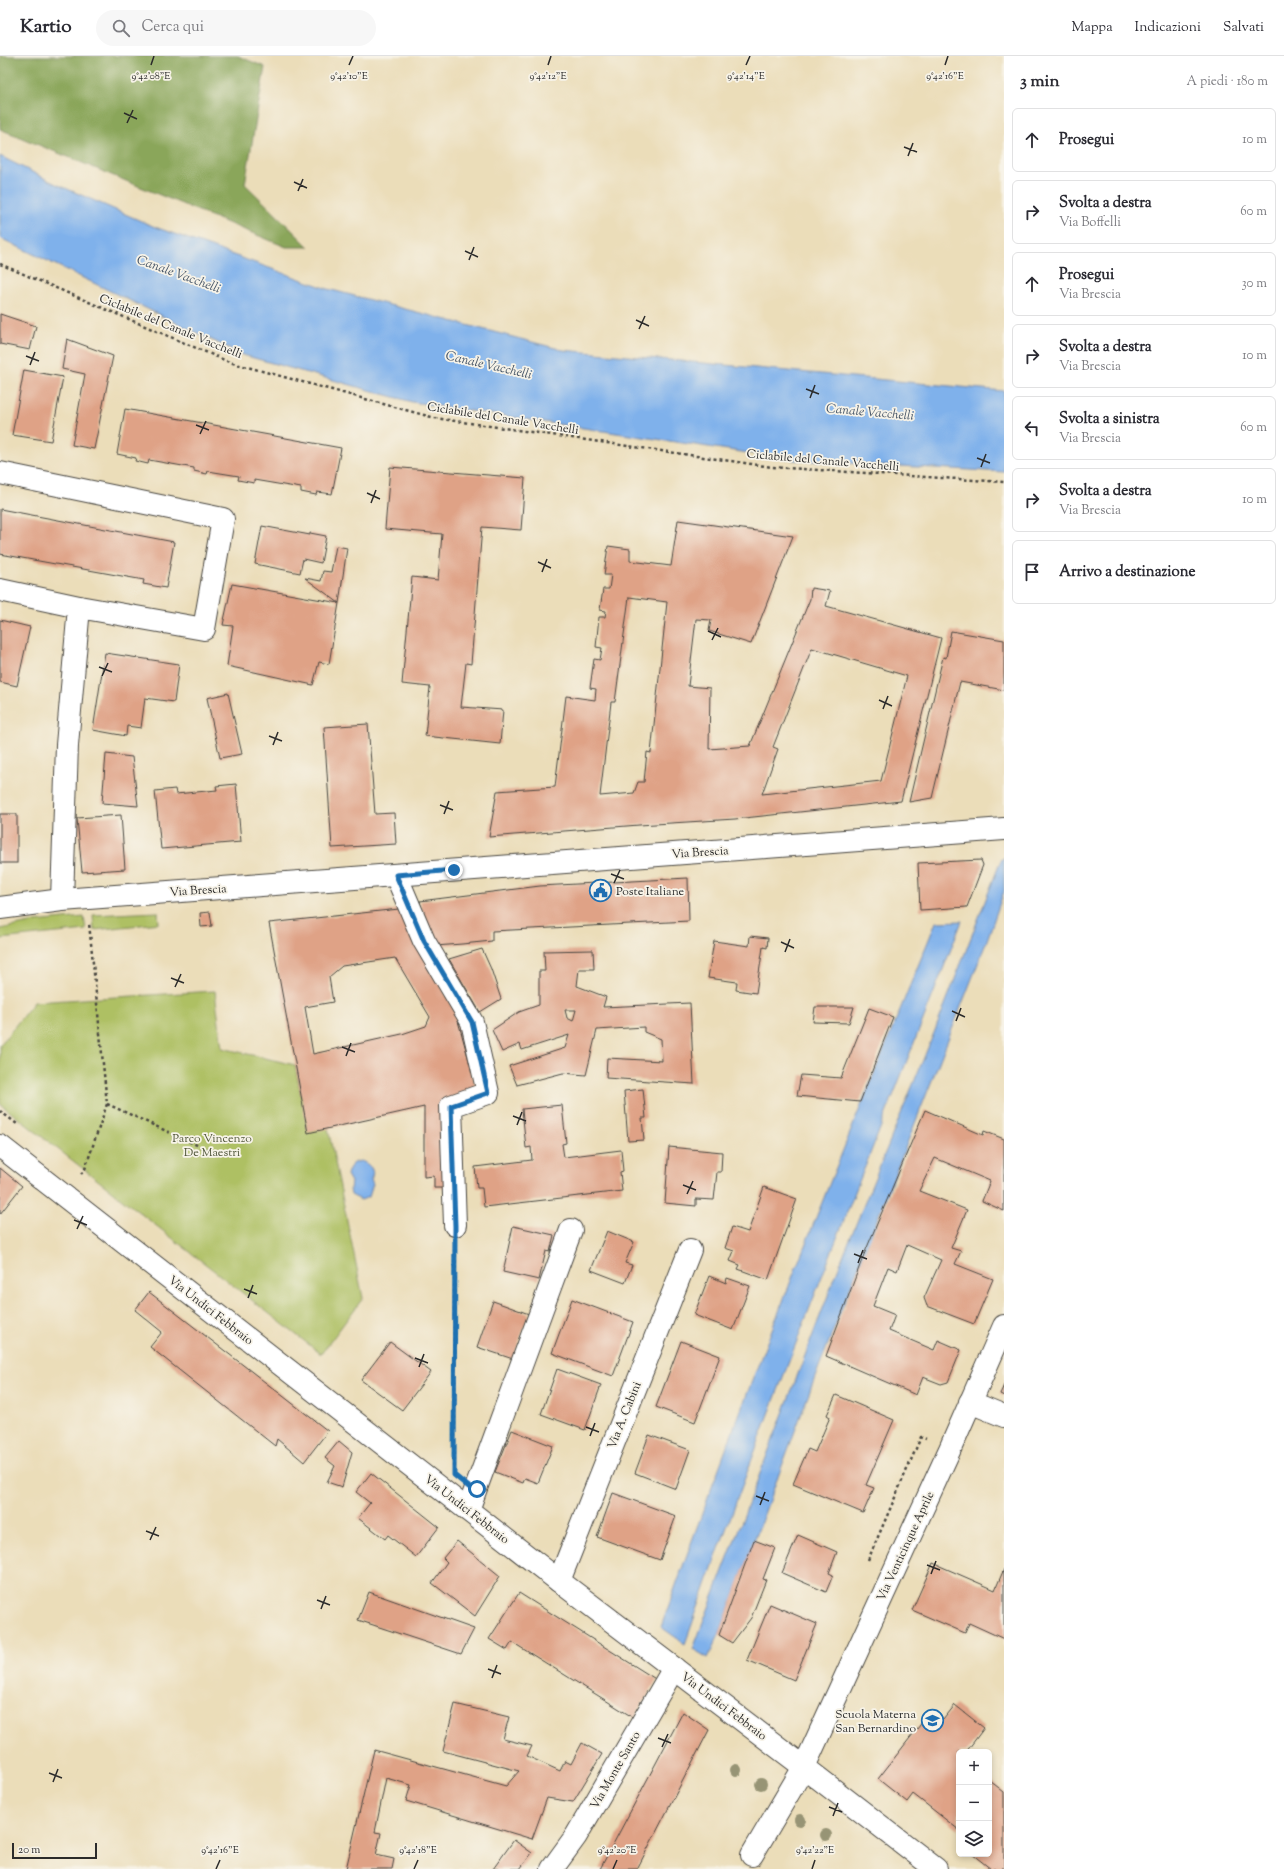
<!DOCTYPE html>
<html lang="it">
<head>
<meta charset="utf-8">
<style>
  :root { --surface:#fff; --page:#f7f7f7; --text:#2b2b33; --muted:#7c7c81; --line:#e1e1e2 }
  body { margin:0; font-family:"Sorts Mill Goudy",serif; background:var(--page); color:var(--text) }
  .controls { position:absolute; right:12px; bottom:12px; display:grid; overflow:hidden; border-radius:6px; box-shadow:0 2px 6px #0003 }
  .controls button { width:36px; height:36px; display:grid; place-items:center; padding:0; border:0; border-bottom:1px solid var(--line); background:var(--surface); color:var(--text); font:20px sans-serif }
  .scale { position:absolute; left:12px; bottom:10px; width:85px; box-sizing:border-box; padding-left:4px; border:2px solid #2b2b2b; border-top:0; font-size:11px; line-height:14px; white-space:nowrap; color:#2b2b2b; -webkit-text-stroke:3px #f7f3e8; paint-order:stroke }
  .stop { position:absolute; width:12px; height:12px; margin:-9px; border:3px solid #1f6fb2; border-radius:50%; background:#fff }
  .stop.end { background:#1f6fb2; border-color:#fff; box-shadow:0 1px 4px #0008 }
  .list { margin:0; padding:0; list-style:none }
  h2 { display:flex; justify-content:space-between; align-items:center; height:52px; margin:0; padding:0 16px; font-size:17px }
  h2 small { font-size:13px; font-weight:400; color:var(--muted) }
  .list li { display:grid; grid-template-columns:26px 1fr auto; gap:12px; align-items:center; box-sizing:border-box; height:64px; margin:0 8px 8px; padding:0 8px; border:1px solid var(--line); border-radius:6px }
  .list b { display:block; font-size:15px; white-space:nowrap }
  .list p { margin:0; font-size:13px; white-space:nowrap; color:var(--muted) }
  .list em { font-size:13px; font-style:normal; color:var(--muted) }
  .icon { flex:none; width:22px; height:22px; fill:none; stroke:currentColor; stroke-width:2; stroke-linecap:round; stroke-linejoin:round }
  .map { position:relative; flex:none; width:1004px; height:1813px; overflow:hidden }
  header { display:flex; align-items:center; gap:24px; box-sizing:border-box; height:56px; padding:0 20px; background:var(--surface); border-bottom:1px solid var(--line) }
  header strong { font-size:19px }
  nav { display:flex; gap:22px; margin-inline-start:auto; font-size:14px }
  .search { width:280px; height:36px; background:var(--page); display:flex; align-items:center; gap:10px; box-sizing:border-box; padding:0 14px; border-radius:22px; color:var(--muted); font-size:15px }
  main { display:flex }
  aside { flex:1; background:var(--surface) }
  .map>svg:first-child { display:block }
  .green { fill:#aec064; stroke:#6c7648 }
  .forest { fill:#8aa65a; stroke:#5a6842 }
  .water { fill:#7fb1eb; stroke:#556e8b }
  .building { fill:#dfa286; fill-rule:evenodd }
  .lines { fill:none; stroke-linecap:round; stroke-linejoin:round }
  .minor-casing { stroke:#484640; stroke-width:24 }
  .path { stroke:#484640; stroke-width:2.5; stroke-dasharray:3 3; stroke-linecap:butt }
  .minor { stroke:#fff; stroke-width:22 }
  .tree { fill:#979474 }
  .route { stroke:#1f6fb2; stroke-width:5 }
  .ticks { fill:none; stroke:#2b2b2b; stroke-width:1.5 }
  .labels { text-anchor:middle; stroke-width:3.5; stroke-linejoin:round; paint-order:stroke }
  .street-label { font-size:12px; fill:#2b2b2b; stroke:#f7f3e8 }
  .poi-label { font-size:12px; fill:#2b2b2b; stroke:#f7f3e8; text-anchor:start }
  .park-label { font-size:12px; fill:#52583c; stroke:#f7f3e8 }
  .water-label { font-size:13px; font-style:italic; fill:#445365; stroke:#f7f3e8 }
  .ticks-label { font-size:10px; text-anchor:middle; fill:#2b2b2b; stroke:#f7f3e8; stroke-width:3.5; stroke-linejoin:round; paint-order:stroke }
</style>
</head>
<body>
<header>
<strong>Kartio</strong>
<div class="search"><svg class="icon" aria-label="search" viewBox="0 0 24 24"><circle cx="10" cy="10" r="6"/><path d="M15 15l6 6"/></svg>Cerca qui</div>
<nav><a>Mappa</a><a>Indicazioni</a><a>Salvati</a></nav>
</header>
<main>
<div class="map">
<svg width="1004" height="1813" viewBox="0 0 1004 1813">
  <rect width="100%" height="100%" fill="#f7f3e8"/>
  <filter id="ink" filterUnits="userSpaceOnUse"><feTurbulence type="fractalNoise" baseFrequency=".025" numOctaves="2"/><feDisplacementMap in="SourceGraphic" scale="8" xChannelSelector="R" yChannelSelector="G"/><feConvolveMatrix kernelMatrix="1 2 1 2 8 2 1 2 1" color-interpolation-filters="sRGB"/></filter>
  <filter id="wash" filterUnits="userSpaceOnUse"><feTurbulence type="fractalNoise" baseFrequency=".012" numOctaves="4" result="noise"/><feDisplacementMap in="SourceGraphic" scale="16" xChannelSelector="R" yChannelSelector="G"/><feGaussianBlur stdDeviation="0.9" result="paint"/><feColorMatrix in="noise" values="0 0 0 0 0 0 0 0 0 0 0 0 0 0 0 0 0 1.4 0 .05"/><feComposite in="paint" operator="in"/></filter>
  <g filter="url(#wash)">
    <rect width="100%" height="100%" fill="#ebddb9"/>
    <g class="green">
      <path d="M158,856L159,867L94,874L93,859Z"/>
      <path d="M84,861L86,874L0,883V873L35,866Z"/>
      <path d="M215,935L222,992L295,1009L308,1076L328,1072L363,1242L321,1298L0,1048V989L34,946Z"/>
    </g>
    <path class="forest" d="M0,0H238L265,11L245,128L309,191H286L0,73Z"/>
    <g class="water">
      <path d="M0,100L56,128L155,171L328,233L563,294L1004,335V416L794,404L412,346L243,299L0,182Z"/>
      <path d="M1004,801V835L986,887L817,1316L719,1579L708,1602L693,1593L843,1200L936,972L1001,804Z"/>
      <path d="M962,865C868,1105 770,1344 685,1588L661,1571C745,1333 840,1100 936,866Z"/>
      <path d="M361,1105C369,1108 376,1114 371,1123L373,1128L369,1141L361,1144L351,1139L350,1133L351,1126L347,1119C349,1111 352,1106 361,1105Z"/>
    </g>
    <g id="blocks">
      <g class="building">
        <path d="M0,258L36,270L30,294L0,288Z"/>
        <path d="M67,283L113,300L94,393L72,389L85,318L62,313Z"/>
        <path d="M24,314L63,321L51,385L12,379Z"/>
        <path d="M125,353L341,392L332,438L317,436L316,439L301,436V432L254,424V427L238,424L239,420L208,415L207,418L194,415V412L149,404L148,408L135,405L136,402L117,398Z"/>
        <path d="M390,411L525,422L521,474L482,471L471,608L466,607L461,651L503,654L500,688L425,680L430,631L402,628L412,521L438,524L442,478L385,473Z"/>
        <path d="M0,453L174,486L166,532L143,528L144,524L0,498Z"/>
        <path d="M678,464L793,480L751,588L709,575L711,564L696,563L688,630L710,632L709,693L750,690L810,543L811,532L830,535L826,550L941,582L901,745L735,763L639,769L489,781L497,735L555,731L566,640L595,644L596,633L590,632L594,603L600,604L602,592L596,591L599,561H605L606,555L600,554L603,533H609L611,519H604L608,490L630,493V505L671,510ZM629,541L667,546L651,697L647,696L644,726H638L634,737L600,740L611,646H615ZM812,592L907,620L881,725L762,738L778,693L773,691Z"/>
        <path d="M262,470L310,479V477L326,480L321,507L303,503L300,517L255,508Z"/>
        <path d="M336,490L347,492L339,547L305,522L321,525L323,515L331,516Z"/>
        <path d="M232,528L339,547L329,608L319,606L313,629L227,610L233,570L223,569Z"/>
        <path d="M0,564L30,571L17,630L0,626Z"/>
        <path d="M951,575L1004,584V634L960,626L932,742L909,746L943,601L946,602Z"/>
        <path d="M105,597L179,608L174,646L145,642L141,672L127,670L126,680L93,674Z"/>
        <path d="M228,637L242,698L220,702L207,642Z"/>
        <path d="M368,668L375,758L394,757L396,788L332,792L324,671Z"/>
        <path d="M106,698L132,701L138,750L102,747Z"/>
        <path d="M236,728L241,786L161,793L155,735L175,733L176,738L217,734L216,730Z"/>
        <rect x="0" y="758" width="17" height="49"/>
        <path d="M121,759L125,813L82,816L77,762Z"/>
        <path d="M981,804L983,809L967,851L920,854L918,807Z"/>
        <path d="M688,822L689,865L492,875V885L462,888L435,890L425,869L420,845L540,830Z"/>
        <path d="M399,853L455,954L477,1034L453,1041L450,1132H434V1120L424,1121V1051L308,1077L269,867ZM395,902L430,961L426,970L402,978L313,998L305,951L333,946L329,921L342,910Z"/>
        <path d="M210,856L212,870L201,871L200,857Z"/>
        <path d="M750,880L768,882L767,892L763,891L756,937L736,934L737,926L708,922L714,885L749,890Z"/>
        <path d="M482,893L491,913L501,943L480,956L449,903Z"/>
        <path d="M593,894L594,913H579L577,930L606,941L603,951L690,947L694,1028L606,1022L607,1002L662,1005L661,983L644,976V971L597,974L586,1019L563,1017L517,1029L509,1010L565,992L569,979L522,994L520,988L502,996L492,974L519,956L539,949V915H545L544,895ZM565,954H576L573,965L567,962Z"/>
        <path d="M815,951H854L849,967L813,966Z"/>
        <path d="M869,952L893,961L860,1046L797,1040L801,1019L841,1022Z"/>
        <path d="M643,1033L646,1062H642L644,1084L628,1085L624,1035Z"/>
        <path d="M562,1049L566,1087L562,1088L564,1101L621,1094L623,1115L620,1116L622,1135L484,1151L482,1132H477L475,1111L532,1104L531,1091L526,1092L522,1053Z"/>
        <path d="M925,1054L983,1079L984,1075L1004,1083V1155L982,1145L990,1125L935,1102L919,1135L967,1154L951,1192L961,1195L955,1208L993,1223L974,1268L927,1250L924,1242L941,1204L907,1189L897,1215L888,1211L873,1250L895,1259L889,1275L934,1294L938,1284L961,1294L948,1326L941,1328L923,1321L916,1339L826,1300L863,1201Z"/>
        <path d="M669,1091L722,1096L721,1116H717L714,1144L696,1143V1150L665,1147Z"/>
        <path d="M0,1112L22,1130L0,1158Z"/>
        <path d="M764,1131L797,1143L768,1224L738,1213L740,1209L730,1205L734,1195L725,1192L732,1171L748,1176Z"/>
        <path d="M513,1170L554,1179L550,1196L546,1195L539,1224L503,1216Z"/>
        <path d="M607,1175L634,1186L625,1207L632,1209L625,1227L591,1214Z"/>
        <path d="M709,1220L726,1227L727,1222L750,1230L733,1274L694,1259Z"/>
        <path d="M149,1236L328,1375L304,1406L277,1383L275,1390L150,1291L162,1276L135,1254Z"/>
        <path d="M572,1243L633,1266L613,1320L552,1297Z"/>
        <path d="M493,1245L529,1258L513,1303L477,1291Z"/>
        <path d="M681,1285L720,1300L695,1366L656,1351Z"/>
        <path d="M390,1286L431,1316L402,1354L361,1324Z"/>
        <path d="M557,1313L601,1329L585,1374L541,1358Z"/>
        <path d="M1004,1329V1340L1000,1338Z"/>
        <path d="M836,1339L894,1364L866,1429L874,1432L863,1457L793,1428L808,1393L815,1396L830,1361L827,1359Z"/>
        <path d="M512,1374L553,1390L538,1427L525,1422L523,1427L495,1416Z"/>
        <path d="M649,1379L690,1394L676,1433L635,1417Z"/>
        <path d="M339,1385L352,1396L342,1431L327,1426L335,1410L325,1402Z"/>
        <path d="M371,1417L439,1471L416,1501L388,1479L385,1483L358,1462L370,1447L356,1436Z"/>
        <path d="M613,1437L676,1460L660,1504L597,1481Z"/>
        <path d="M798,1479L837,1496L829,1517L833,1519L826,1536L782,1517Z"/>
        <path d="M754,1484L775,1492L763,1523L766,1524L751,1562L732,1587L719,1579Z"/>
        <path d="M457,1485L500,1520L475,1560L432,1527L447,1506L443,1502Z"/>
        <path d="M933,1507L995,1534L1004,1513V1583L969,1567L965,1577L912,1554Z"/>
        <path d="M369,1536L474,1573L461,1598L358,1564Z"/>
        <path d="M519,1537L657,1624L634,1662L512,1586L507,1594L489,1583Z"/>
        <path d="M770,1548L817,1568L794,1624L747,1604Z"/>
        <path d="M455,1648L509,1661L503,1683L532,1690L527,1700L560,1715L565,1705L571,1708L582,1687L602,1698L573,1746L547,1742L532,1783L406,1745L411,1729L386,1722L375,1776L381,1777L376,1799L394,1803L392,1813H346L374,1694L506,1730L519,1715L443,1695Z"/>
        <path d="M955,1649L984,1672L966,1696H959V1774L913,1738L907,1746L878,1723L931,1655L943,1664Z"/>
        <path d="M683,1656L709,1674L637,1813H600Z"/>
        <path d="M989,1724L1004,1736V1810L1002,1813H991L972,1798H989Z"/>
        <path d="M514,1784L532,1797L520,1813H493Z"/>
      </g>
    </g>
  </g>
  <g filter="url(#ink)">
    <use href="#blocks" fill-opacity="0" stroke="#484640" stroke-width="1"/>
    <g class="lines">
      <defs>
        <g id="minor">
          <path d="M0,417L223,463L204,573L79,551L0,534"/>
          <path d="M396,819L424,885L472,966L488,1037L451,1050L455,1169"/>
          <path d="M62,844L67,689L79,551"/>
          <path d="M0,852L62,844L1004,773"/>
          <path d="M0,1090L559,1525L804,1711L936,1813"/>
          <path d="M970,1346L1004,1360"/>
          <path d="M468,1454L571,1174"/>
          <path d="M559,1525L690,1194"/>
          <path d="M752,1799L804,1711L950,1393L1004,1270"/>
          <path d="M552,1813L576,1780L674,1612"/>
        </g>
      </defs>
      <use href="#minor" class="minor-casing"/>
      <g class="path">
        <path d="M0,208L229,306L435,362L772,411L1004,426"/>
        <path d="M107,1048L208,1094"/>
        <path d="M0,1055L17,1068"/>
        <path d="M81,1118L85,1113L107,1048L89,867"/>
        <path d="M454,1411L455,1194"/>
        <path d="M868,1504L921,1381L926,1383"/>
      </g>
      <use href="#minor" class="minor"/>
    </g>
    <g class="tree">
      <circle cx="736" cy="1714" r="6"/>
      <circle cx="761" cy="1728" r="6"/>
      <circle cx="800" cy="1764" r="6"/>
      <circle cx="826" cy="1779" r="6"/>
    </g>
  </g>
  <g class="lines" filter="url(#ink)">
    <path class="route" d="M454,814L396,819L424,885L472,966L488,1037L451,1050L455,1170L454,1419L475,1436L477,1433"/>
  </g>
  <path class="ticks" d="M151,9L154,0M349,9L353,0M548,9L551,0M746,9L750,0M945,9L948,0M124,57L137,63M127,67L133,54M904,91L917,96M908,100L913,87M294,126L307,132M298,135L303,123M465,195L478,201M469,204L474,191M636,264L649,270M639,273L645,260M26,300L39,305M30,309L35,296M806,333L819,338M810,342L815,329M196,369L209,374M200,378L206,365M977,402L990,407M981,411L986,398M367,437L380,443M371,447L376,434M538,506L551,512M542,516L547,503M708,575L721,581M712,584L718,572M99,611L112,616M102,620L108,607M879,644L892,650M883,653L888,640M269,680L282,685M273,689L278,676M440,749L453,754M444,758L449,745M611,818L624,823M614,827L620,814M781,886L794,892M785,896L790,883M171,922L184,927M175,931L181,918M952,955L965,961M956,965L961,952M342,991L355,996M346,1000L351,987M513,1060L526,1065M517,1069L522,1056M683,1129L696,1134M687,1138L693,1125M74,1164L87,1169M77,1173L83,1160M854,1198L867,1203M858,1207L863,1194M244,1233L257,1238M248,1242L253,1229M415,1302L428,1307M419,1311L424,1298M586,1371L599,1376M590,1380L595,1367M756,1440L769,1445M760,1449L765,1436M146,1475L159,1480M150,1484L156,1471M927,1509L940,1514M931,1518L936,1505M317,1544L330,1549M321,1553L326,1540M488,1613L501,1618M492,1622L497,1609M658,1682L671,1687M662,1691L668,1678M49,1717L62,1722M53,1726L58,1713M829,1751L842,1756M833,1760L838,1747M216,1813L220,1804M414,1813L418,1804M613,1813L617,1804M812,1813L815,1804"/>
  <defs>
    <symbol id="civic-ring" viewBox="-11 -11 22 22"><circle r="9.5" fill="#f7f3e8" stroke="#1f6fb2" stroke-width="1.5"/><path d="M-.6-6.5H3V-4.5H.6V-3L4-1V1h2V6H-6V1h2V-1L-.6-3ZM-1.2 2.5V6h2.4V2.5Z" fill="#1f6fb2"/></symbol>
    <symbol id="school-ring" viewBox="-11 -11 22 22"><circle r="9.5" fill="#f7f3e8" stroke="#1f6fb2" stroke-width="1.5"/><path d="M0-5L7-2L0 1L-7-2ZM-4 1L0 2.5L4 1V4Q0 6-4 4Z" fill="#1f6fb2"/></symbol>
  </defs>
  <g fill-rule="evenodd">
    <use href="#civic-ring" x="588" y="822" width="25" height="25"/>
    <use href="#school-ring" x="920" y="1652" width="25" height="25"/>
  </g>
  <g class="labels">
    <g class="street-label">
      <text transform="translate(171 270) rotate(22)" y="4">Ciclabile del Canale Vacchelli</text>
      <text transform="translate(503 362) rotate(9)" y="4">Ciclabile del Canale Vacchelli</text>
      <text transform="translate(823 404) rotate(5)" y="4">Ciclabile del Canale Vacchelli</text>
      <text transform="translate(700 796) rotate(-4)" y="4">Via Brescia</text>
      <text transform="translate(198 834) rotate(-4)" y="4">Via Brescia</text>
      <text transform="translate(211 1254) rotate(38)" y="4">Via Undici Febbraio</text>
      <text transform="translate(624 1359) rotate(-68)" y="4">Via A. Cabini</text>
      <text transform="translate(467 1453) rotate(38)" y="4">Via Undici Febbraio</text>
      <text transform="translate(905 1490) rotate(-65)" y="4">Via Venticinque Aprile</text>
      <text transform="translate(724 1650) rotate(37)" y="4">Via Undici Febbraio</text>
      <text transform="translate(615 1714) rotate(-60)" y="4">Via Monte Santo</text>
    </g>
    <g class="poi-label">
      <text x="616" y="839">Poste Italiane</text>
      <text x="916" y="1662" text-anchor="end">Scuola Materna<tspan x="916" dy="14">San Bernardino</tspan></text>
    </g>
    <g class="park-label">
      <text x="212" y="1086">Parco Vincenzo<tspan x="212" dy="14">De Maestri</tspan></text>
    </g>
    <g class="water-label">
      <text transform="translate(179 217) rotate(20)" y="5">Canale Vacchelli</text>
      <text transform="translate(489 308) rotate(13)" y="5">Canale Vacchelli</text>
      <text transform="translate(870 355) rotate(5)" y="5">Canale Vacchelli</text>
    </g>
  </g>
  <g class="ticks-label">
    <text x="548" y="23">9°42'12"E</text>
    <text x="151" y="23">9°42'08"E</text>
    <text x="349" y="23">9°42'10"E</text>
    <text x="746" y="23">9°42'14"E</text>
    <text x="945" y="23">9°42'16"E</text>
    <text x="220" y="1797">9°42'16"E</text>
    <text x="418" y="1797">9°42'18"E</text>
    <text x="617" y="1797">9°42'20"E</text>
    <text x="815" y="1797">9°42'22"E</text>
  </g>
</svg>
<div class="controls">
<button>+</button>
<button>−</button>
<button><svg class="icon" aria-label="layers" viewBox="0 0 24 24"><path d="M12 4l9 5-9 5-9-5zM3 14l9 5 9-5"/></svg></button>
</div>
<div class="scale">20 m</div>
<div class="stop" style="left:477px;top:1433px"></div>
<div class="stop end" style="left:454px;top:814px"></div>
</div>
<aside>
<h2>3 min<small>A piedi · 180 m</small></h2>
<ul class="list">
<li><svg class="icon" aria-label="ahead" viewBox="0 0 24 24"><path d="M12 20V5M6 11l6-6 6 6"/></svg><div><b>Prosegui</b></div><em>10 m</em></li>
<li><svg class="icon" aria-label="right" viewBox="0 0 24 24"><path d="M7 20v-9h11M14 6l5 5-5 5"/></svg><div><b>Svolta a destra</b><p>Via Boffelli</p></div><em>60 m</em></li>
<li><svg class="icon" aria-label="ahead" viewBox="0 0 24 24"><path d="M12 20V5M6 11l6-6 6 6"/></svg><div><b>Prosegui</b><p>Via Brescia</p></div><em>30 m</em></li>
<li><svg class="icon" aria-label="right" viewBox="0 0 24 24"><path d="M7 20v-9h11M14 6l5 5-5 5"/></svg><div><b>Svolta a destra</b><p>Via Brescia</p></div><em>10 m</em></li>
<li><svg class="icon" aria-label="left" viewBox="0 0 24 24"><path d="M17 20v-9H6M10 6l-5 5 5 5"/></svg><div><b>Svolta a sinistra</b><p>Via Brescia</p></div><em>60 m</em></li>
<li><svg class="icon" aria-label="right" viewBox="0 0 24 24"><path d="M7 20v-9h11M14 6l5 5-5 5"/></svg><div><b>Svolta a destra</b><p>Via Brescia</p></div><em>10 m</em></li>
<li><svg class="icon" aria-label="arrive" viewBox="0 0 24 24"><path d="M6 21V4h12l-3 4 3 4H6"/></svg><div><b>Arrivo a destinazione</b></div></li>
</ul>
</aside>
</main>
</body>
</html>
